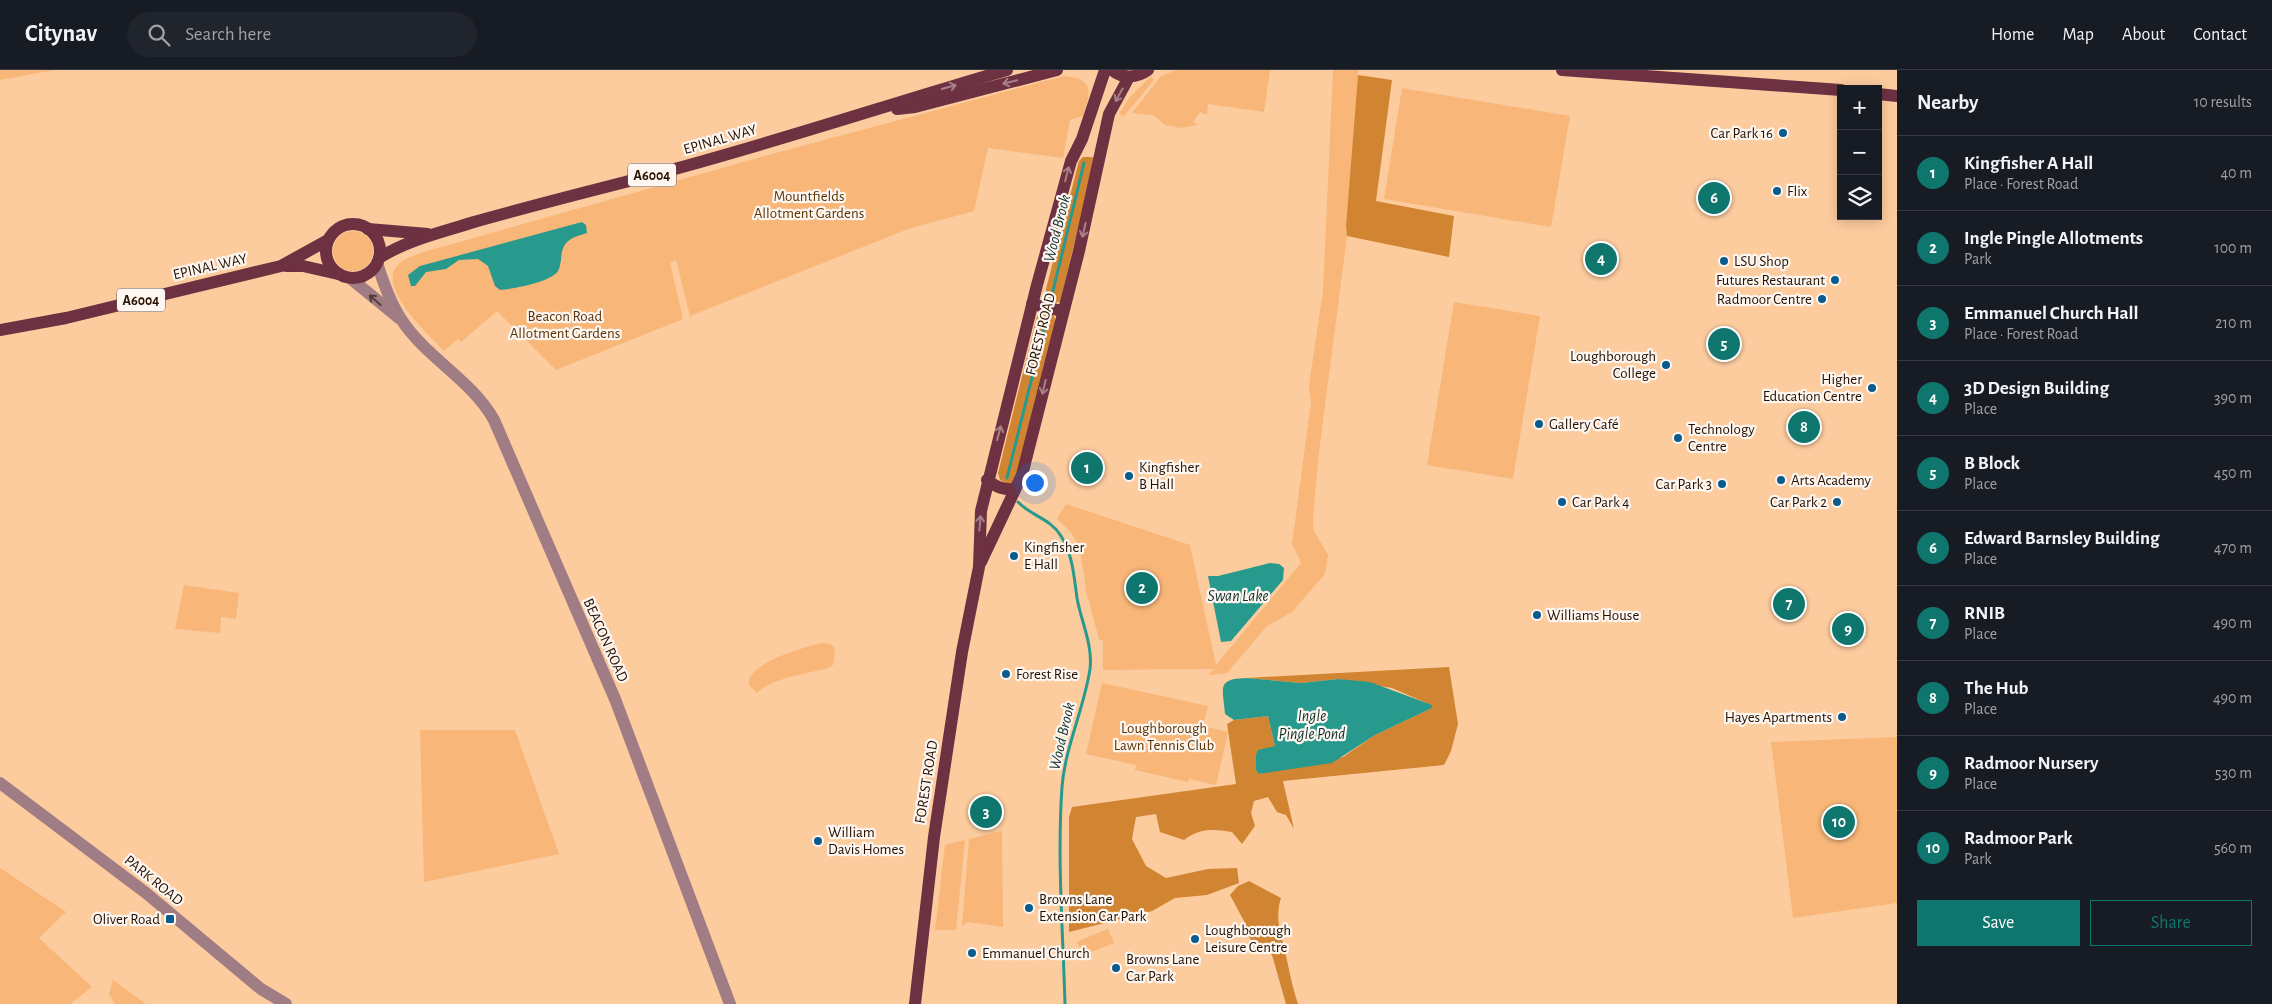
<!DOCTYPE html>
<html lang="en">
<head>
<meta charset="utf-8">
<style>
  :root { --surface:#171b24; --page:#20242c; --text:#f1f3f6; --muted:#9ea1a6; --line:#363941; --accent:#0f766e }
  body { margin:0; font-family:"Alegreya Sans",sans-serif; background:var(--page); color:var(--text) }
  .controls { position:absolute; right:15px; top:15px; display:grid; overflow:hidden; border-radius:0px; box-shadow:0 2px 12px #0003 }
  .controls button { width:45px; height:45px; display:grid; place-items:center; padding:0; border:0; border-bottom:1px solid var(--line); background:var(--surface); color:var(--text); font:25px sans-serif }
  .you { position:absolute; left:1034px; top:412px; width:18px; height:18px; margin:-12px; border:4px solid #fff; border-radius:50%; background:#1a73e8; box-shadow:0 0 0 8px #1a73e833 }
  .badge { display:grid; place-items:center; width:32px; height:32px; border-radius:50%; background:var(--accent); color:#fff; font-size:16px; font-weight:700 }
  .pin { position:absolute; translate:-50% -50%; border:2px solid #fff; box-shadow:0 1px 5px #0006 }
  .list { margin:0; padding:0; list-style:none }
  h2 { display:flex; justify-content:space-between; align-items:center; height:65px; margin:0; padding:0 20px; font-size:21px }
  h2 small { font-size:16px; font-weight:400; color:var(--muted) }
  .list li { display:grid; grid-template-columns:32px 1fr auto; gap:15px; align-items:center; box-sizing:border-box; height:75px; padding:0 20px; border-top:1px solid var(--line) }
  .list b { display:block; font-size:19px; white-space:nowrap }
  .list p { margin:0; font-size:16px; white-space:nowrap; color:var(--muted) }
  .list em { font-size:16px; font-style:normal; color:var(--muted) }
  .actions { display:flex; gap:10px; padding:15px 20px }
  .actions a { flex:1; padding:11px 0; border:1px solid var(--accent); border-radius:0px; text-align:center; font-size:18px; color:var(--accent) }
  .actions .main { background:var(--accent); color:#fff }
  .icon { flex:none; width:28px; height:28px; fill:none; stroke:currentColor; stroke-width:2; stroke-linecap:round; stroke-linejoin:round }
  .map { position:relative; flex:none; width:1897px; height:934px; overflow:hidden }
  header { display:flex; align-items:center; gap:30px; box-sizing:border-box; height:70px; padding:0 25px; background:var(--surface); border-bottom:1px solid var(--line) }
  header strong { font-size:24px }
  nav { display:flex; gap:28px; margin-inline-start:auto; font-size:18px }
  .search { width:350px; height:45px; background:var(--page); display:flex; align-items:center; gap:12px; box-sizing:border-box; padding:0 18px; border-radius:28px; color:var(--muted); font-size:19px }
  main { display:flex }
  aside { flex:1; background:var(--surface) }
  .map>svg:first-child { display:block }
  .green { fill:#f8b678 }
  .forest { fill:#d18431 }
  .water { fill:#279a8d }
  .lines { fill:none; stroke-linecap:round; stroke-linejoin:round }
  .stream { stroke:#279a8d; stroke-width:3 }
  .minor { stroke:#a07c84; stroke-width:12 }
  .major { stroke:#6d3142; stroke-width:12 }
  .oneway { stroke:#a78088 }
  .oneway2 { stroke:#563b35 }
  .poi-dot { fill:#085b8d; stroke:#fdf6f1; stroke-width:2 }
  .labels { text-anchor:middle; stroke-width:4.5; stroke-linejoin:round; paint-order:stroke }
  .shield { fill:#fdf6f1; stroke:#665548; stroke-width:1 }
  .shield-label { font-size:14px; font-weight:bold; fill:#251000 }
  .poi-label { font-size:15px; fill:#251000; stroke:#fdf6f1; text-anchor:start }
  .street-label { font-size:15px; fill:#251000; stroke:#fdf6f1 }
  .park-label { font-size:15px; fill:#5b3405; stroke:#fdf6f1 }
  .water-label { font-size:16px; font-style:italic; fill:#0e302b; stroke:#fdf6f1 }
</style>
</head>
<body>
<header>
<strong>Citynav</strong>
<div class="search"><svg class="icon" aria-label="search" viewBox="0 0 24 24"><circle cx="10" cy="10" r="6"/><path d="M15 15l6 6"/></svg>Search here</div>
<nav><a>Home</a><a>Map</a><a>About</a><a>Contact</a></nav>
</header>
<main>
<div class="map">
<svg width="1897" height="934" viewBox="0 0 1897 934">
  <rect width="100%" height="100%" fill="#fdcc9e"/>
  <g class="green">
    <path d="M0,0H55L0,10Z"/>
    <path d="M1177,0H1270L1264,42L1208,34L1207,45L1200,42L1193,52L1198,55L1181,58L1165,55L1153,45L1132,43L1161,6Z"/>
    <path d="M1333,0H1358V5L1346,156L1347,166L1319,382L1313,445V459L1328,485L1325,504L1292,542L1267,556L1227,603L1209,605L1213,599L1103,600V571L1099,569L1086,521C1084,504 1082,483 1074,467C1070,460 1062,454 1057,449L1066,434L1190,475L1216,595L1301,493L1292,474L1311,332L1309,315L1323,221Z"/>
    <path d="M1064,6C1095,9 1091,22 1083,46L1070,50L1063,88L988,78L974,141L908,159L690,246L676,190L670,192L683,249L556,300L497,241L461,272L458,269L444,281C430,266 377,218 397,196C404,188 414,186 424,182L772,84Z"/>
    <path d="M1151,6L1154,10L1124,46L1119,44L1130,27Z"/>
    <path d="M1402,18L1570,46L1551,157L1384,129Z"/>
    <circle cx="353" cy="181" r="20"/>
    <path d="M1454,232L1540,246L1513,409L1427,395Z"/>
    <path d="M184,515L239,523L236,549L221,547L220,563L175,559Z"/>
    <path d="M822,573L831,574L835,578L833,595L829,598C806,604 774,607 757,623L749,615V609C758,590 802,578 822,573Z"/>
    <path d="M1102,613L1208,636L1203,656L1228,662L1216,715L1189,709L1188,712L1135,700L1136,695L1086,684Z"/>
    <path d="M420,660H515L559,784L424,812Z"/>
    <path d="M1897,667V833L1793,848L1771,672Z"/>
    <path d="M1002,761L1003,857L968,852L962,856L969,769Z"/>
    <path d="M965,770L956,860H935L945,775Z"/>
    <path d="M0,798L66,842L39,868L92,917L70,934H0Z"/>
    <path d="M1108,859L1114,873L1086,884L1076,872Z"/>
    <path d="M113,910L146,934H115L109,924Z"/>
  </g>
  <g class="forest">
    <path d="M1358,5L1392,10L1376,131L1454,146L1449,187L1347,166L1346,156Z"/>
    <path d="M1083,87H1092L1095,90L1060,232L1052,233L1046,228V219L1079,91Z"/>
    <path d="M1042,242L1053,244L1056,251L1018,406L1010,415L1000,410L998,403L1037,246Z"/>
    <path d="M1449,597L1458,654L1451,681L1444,695L1283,711L1294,759L1286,745L1277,742L1268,727L1254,731L1251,743L1255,756L1242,774L1232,762C1212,759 1200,758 1184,770L1160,762L1156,744L1136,747L1132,769L1146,796L1166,808L1208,799L1237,798L1239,813L1207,825L1175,828L1152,841L1069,862V747L1072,737L1236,714L1227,654L1234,650L1268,646L1275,676L1259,704L1343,687L1375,665L1432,638L1431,635L1392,618L1338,609L1301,613L1246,608Z"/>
    <path d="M1249,811L1281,828C1275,847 1280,862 1285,881C1289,899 1292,916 1298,934H1286L1272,885L1250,869L1244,851L1230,825L1238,816Z"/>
  </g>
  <g class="water">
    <path d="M582,152L586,155L587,163C570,168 562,171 561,190C560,194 560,198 558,201C551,212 513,219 500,220L495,216L488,196L478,189L459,190L446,199L426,202L415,216H411L408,205L420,196Z"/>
    <path d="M1270,493L1279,494L1284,498L1283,510L1231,571L1221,572L1208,506H1218Z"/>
    <path d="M1246,608L1301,613L1338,609L1370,612L1432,635V638L1375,665L1332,693L1259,704L1256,700V685L1258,680L1275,676L1268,646L1234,650L1225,644C1223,618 1216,609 1246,608Z"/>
  </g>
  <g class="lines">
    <g class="stream">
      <path d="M1051,229L1084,93"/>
      <path d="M1007,408L1047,247"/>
      <path d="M1018,432C1031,446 1050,448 1061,466C1073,485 1074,507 1077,528C1081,551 1093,575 1090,599C1084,639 1065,677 1062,717C1057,789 1063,862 1065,934"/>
    </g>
    <g class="minor">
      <path d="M377,193C383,212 390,232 401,249C426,288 472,310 494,350L615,629L730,934"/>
      <path d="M350,208L399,248"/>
      <path d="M0,713L146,823L261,919L286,934"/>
    </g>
    <g class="major">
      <path d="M1112,0C1123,9 1137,8 1148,0"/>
      <path d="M1562,0L1841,20"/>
      <path d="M1878,24L1897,26"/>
      <path d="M897,39L915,37L1057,0"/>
      <circle cx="353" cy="181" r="27"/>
      <path d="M368,159L428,164"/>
      <path d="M379,188C407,170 442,162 474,152C534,135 595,120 656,104C774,73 890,34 1007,0"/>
      <path d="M286,196H303L338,204"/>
      <path d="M1032,234L1062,241"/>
      <path d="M0,260L66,248L281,196L328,170"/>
      <path d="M987,410C996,417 1003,420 1015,419"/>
      <path d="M981,492L1022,405L1079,181L1109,44L1129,7"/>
      <path d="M915,934L934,767L962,582L979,497L981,441L1037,215L1071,91L1082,69L1105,0"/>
    </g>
  </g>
  <defs><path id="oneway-shaft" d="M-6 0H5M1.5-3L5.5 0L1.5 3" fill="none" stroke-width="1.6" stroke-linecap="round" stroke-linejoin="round" transform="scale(1.25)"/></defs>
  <g class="oneway">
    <use href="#oneway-shaft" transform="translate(1010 12) rotate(166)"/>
    <use href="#oneway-shaft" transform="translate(949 17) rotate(-16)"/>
    <use href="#oneway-shaft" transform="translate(1119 25) rotate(119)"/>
    <use href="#oneway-shaft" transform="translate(1067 104) rotate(-75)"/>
    <use href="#oneway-shaft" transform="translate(1084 160) rotate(103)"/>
    <use href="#oneway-shaft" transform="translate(1044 317) rotate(103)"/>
    <use href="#oneway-shaft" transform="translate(999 363) rotate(-75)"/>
    <use href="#oneway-shaft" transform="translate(980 453) rotate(-85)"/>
  </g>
  <use class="oneway2" href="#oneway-shaft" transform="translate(375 230) rotate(-139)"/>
  <g class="poi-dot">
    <circle cx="1783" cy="63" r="5"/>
    <circle cx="1777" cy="121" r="5"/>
    <circle cx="1724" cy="191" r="5"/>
    <circle cx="1835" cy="210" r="5"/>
    <circle cx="1822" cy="229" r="5"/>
    <circle cx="1666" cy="295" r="5"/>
    <circle cx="1872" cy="318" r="5"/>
    <circle cx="1539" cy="354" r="5"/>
    <circle cx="1678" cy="368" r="5"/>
    <circle cx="1129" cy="406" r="5"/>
    <circle cx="1781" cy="410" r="5"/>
    <circle cx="1722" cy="414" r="5"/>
    <circle cx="1562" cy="432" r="5"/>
    <circle cx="1837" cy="432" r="5"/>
    <circle cx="1014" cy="486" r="5"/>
    <circle cx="1537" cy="545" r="5"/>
    <circle cx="1006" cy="604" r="5"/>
    <circle cx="1842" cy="647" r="5"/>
    <circle cx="818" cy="771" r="5"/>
    <circle cx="1029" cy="838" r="5"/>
    <rect x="165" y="844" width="10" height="10" rx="2.5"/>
    <circle cx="1195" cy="869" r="5"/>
    <circle cx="972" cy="883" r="5"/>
    <circle cx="1116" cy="898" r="5"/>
  </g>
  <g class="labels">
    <g class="shield">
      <rect x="628" y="93.5" width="48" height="23" rx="4"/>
      <rect x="117" y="218.5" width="48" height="23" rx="4"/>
    </g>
    <g class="shield-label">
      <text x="652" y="110">A6004</text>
      <text x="141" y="235">A6004</text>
    </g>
    <g class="poi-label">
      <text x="1773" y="68" text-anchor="end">Car Park 16</text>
      <text x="1787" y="126">Flix</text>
      <text x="1734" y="196">LSU Shop</text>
      <text x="1825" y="215" text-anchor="end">Futures Restaurant</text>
      <text x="1812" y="234" text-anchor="end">Radmoor Centre</text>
      <text x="1656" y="291" text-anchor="end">Loughborough<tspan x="1656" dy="17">College</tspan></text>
      <text x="1862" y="314" text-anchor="end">Higher<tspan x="1862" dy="17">Education Centre</tspan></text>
      <text x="1549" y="359">Gallery Café</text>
      <text x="1688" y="364">Technology<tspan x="1688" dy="17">Centre</tspan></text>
      <text x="1139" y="402">Kingfisher<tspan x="1139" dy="17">B Hall</tspan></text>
      <text x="1791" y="415">Arts Academy</text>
      <text x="1712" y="419" text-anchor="end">Car Park 3</text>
      <text x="1572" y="437">Car Park 4</text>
      <text x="1827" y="437" text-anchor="end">Car Park 2</text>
      <text x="1024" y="482">Kingfisher<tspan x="1024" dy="17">E Hall</tspan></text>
      <text x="1547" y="550">Williams House</text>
      <text x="1016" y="609">Forest Rise</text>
      <text x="1832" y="652" text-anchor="end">Hayes Apartments</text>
      <text x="828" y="767">William<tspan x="828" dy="17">Davis Homes</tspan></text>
      <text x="1039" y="834">Browns Lane<tspan x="1039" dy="17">Extension Car Park</tspan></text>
      <text x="160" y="854" text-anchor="end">Oliver Road</text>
      <text x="1205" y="865">Loughborough<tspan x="1205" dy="17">Leisure Centre</tspan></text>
      <text x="982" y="888">Emmanuel Church</text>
      <text x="1126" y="894">Browns Lane<tspan x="1126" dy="17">Car Park</tspan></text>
    </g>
    <g class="street-label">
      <text transform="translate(720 69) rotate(-16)" y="5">EPINAL WAY</text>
      <text transform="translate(210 196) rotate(-13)" y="5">EPINAL WAY</text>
      <text transform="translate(1040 264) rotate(-76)" y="5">FOREST ROAD</text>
      <text transform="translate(606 570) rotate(66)" y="5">BEACON ROAD</text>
      <text transform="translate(926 712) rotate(-81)" y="5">FOREST ROAD</text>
      <text transform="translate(154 810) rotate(39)" y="5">PARK ROAD</text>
    </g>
    <g class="park-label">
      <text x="809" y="131">Mountfields<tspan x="809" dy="17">Allotment Gardens</tspan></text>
      <text x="565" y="251">Beacon Road<tspan x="565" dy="17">Allotment Gardens</tspan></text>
      <text x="1164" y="663">Loughborough<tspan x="1164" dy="17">Lawn Tennis Club</tspan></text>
    </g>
    <g class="water-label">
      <text transform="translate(1056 158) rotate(-76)" y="6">Wood Brook</text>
      <text x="1238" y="531">Swan Lake</text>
      <text x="1312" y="651">Ingle<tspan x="1312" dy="18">Pingle Pond</tspan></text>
      <text transform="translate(1061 666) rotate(-77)" y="6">Wood Brook</text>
    </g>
  </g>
</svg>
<div class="controls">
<button>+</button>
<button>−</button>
<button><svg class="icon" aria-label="layers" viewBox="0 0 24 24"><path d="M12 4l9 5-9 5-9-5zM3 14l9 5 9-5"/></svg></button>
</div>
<div class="you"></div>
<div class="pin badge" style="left:1087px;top:398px">1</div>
<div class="pin badge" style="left:1142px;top:518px">2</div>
<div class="pin badge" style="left:986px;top:742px">3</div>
<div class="pin badge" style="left:1601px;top:189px">4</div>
<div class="pin badge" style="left:1724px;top:274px">5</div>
<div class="pin badge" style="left:1714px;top:128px">6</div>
<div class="pin badge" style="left:1789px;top:534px">7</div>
<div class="pin badge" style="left:1804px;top:357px">8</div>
<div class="pin badge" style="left:1848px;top:559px">9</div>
<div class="pin badge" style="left:1839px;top:752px">10</div>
</div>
<aside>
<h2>Nearby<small>10 results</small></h2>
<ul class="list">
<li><span class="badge">1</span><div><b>Kingfisher A Hall</b><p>Place · Forest Road</p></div><em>40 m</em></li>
<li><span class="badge">2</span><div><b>Ingle Pingle Allotments</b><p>Park</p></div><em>100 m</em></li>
<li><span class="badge">3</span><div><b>Emmanuel Church Hall</b><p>Place · Forest Road</p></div><em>210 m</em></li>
<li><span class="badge">4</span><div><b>3D Design Building</b><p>Place</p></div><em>390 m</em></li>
<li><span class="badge">5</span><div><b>B Block</b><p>Place</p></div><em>450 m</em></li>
<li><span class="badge">6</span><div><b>Edward Barnsley Building</b><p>Place</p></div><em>470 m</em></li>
<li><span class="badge">7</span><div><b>RNIB</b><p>Place</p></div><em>490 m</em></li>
<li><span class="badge">8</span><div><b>The Hub</b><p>Place</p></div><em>490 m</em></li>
<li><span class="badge">9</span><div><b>Radmoor Nursery</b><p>Place</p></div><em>530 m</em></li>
<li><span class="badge">10</span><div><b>Radmoor Park</b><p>Park</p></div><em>560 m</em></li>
</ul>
<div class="actions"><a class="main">Save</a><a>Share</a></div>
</aside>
</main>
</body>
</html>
